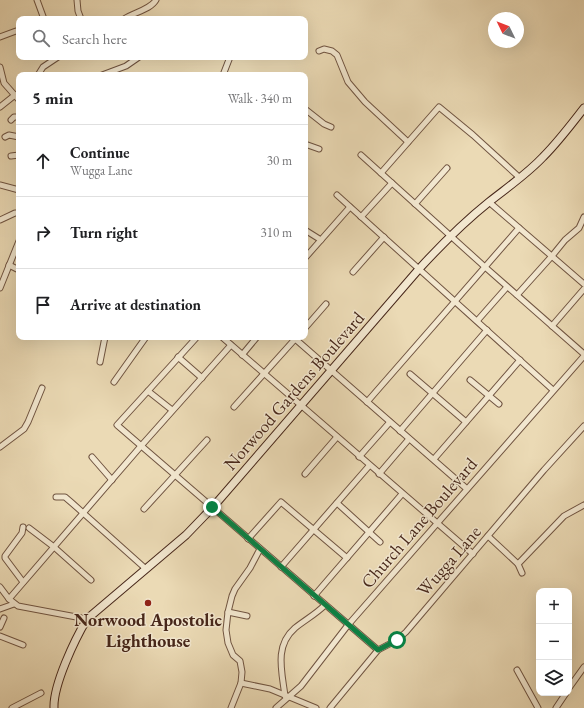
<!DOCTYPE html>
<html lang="en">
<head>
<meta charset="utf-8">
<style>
  :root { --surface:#fff; --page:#f2f2f2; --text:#202124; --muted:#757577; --line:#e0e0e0 }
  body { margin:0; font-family:"EB Garamond",serif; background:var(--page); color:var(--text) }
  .controls { position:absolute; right:12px; bottom:12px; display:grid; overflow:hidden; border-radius:8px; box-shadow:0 4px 16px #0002 }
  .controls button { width:36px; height:36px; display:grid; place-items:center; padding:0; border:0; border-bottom:1px solid var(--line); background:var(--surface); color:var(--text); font:20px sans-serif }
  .compass { position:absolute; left:488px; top:12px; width:36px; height:36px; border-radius:50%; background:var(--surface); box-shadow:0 4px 16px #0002; rotate:313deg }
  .stop { position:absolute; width:12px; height:12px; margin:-9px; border:3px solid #0b8043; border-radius:50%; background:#fff }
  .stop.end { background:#0b8043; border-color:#fff; box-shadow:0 1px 4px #0008 }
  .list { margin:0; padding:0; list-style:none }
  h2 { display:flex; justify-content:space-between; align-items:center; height:52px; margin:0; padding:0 16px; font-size:17px }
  h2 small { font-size:13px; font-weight:400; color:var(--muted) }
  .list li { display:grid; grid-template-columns:26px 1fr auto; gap:12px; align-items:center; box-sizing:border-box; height:72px; padding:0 16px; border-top:1px solid var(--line) }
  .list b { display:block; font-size:15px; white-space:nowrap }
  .list p { margin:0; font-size:13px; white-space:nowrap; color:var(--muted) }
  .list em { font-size:13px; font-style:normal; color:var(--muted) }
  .icon { flex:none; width:22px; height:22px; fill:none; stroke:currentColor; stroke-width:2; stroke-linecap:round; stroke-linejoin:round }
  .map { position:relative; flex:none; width:584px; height:708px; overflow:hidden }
  .search { position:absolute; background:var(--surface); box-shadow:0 4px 16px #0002; left:16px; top:16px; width:292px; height:44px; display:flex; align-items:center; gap:10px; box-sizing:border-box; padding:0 14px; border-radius:8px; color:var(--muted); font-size:15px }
  .panel { position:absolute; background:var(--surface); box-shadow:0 4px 16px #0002; left:16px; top:72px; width:292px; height:268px; border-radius:8px }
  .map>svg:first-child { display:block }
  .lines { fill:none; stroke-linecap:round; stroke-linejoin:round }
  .street-casing { stroke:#705441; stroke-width:7 }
  .secondary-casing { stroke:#47271a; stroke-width:9 }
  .street { stroke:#f2e7cf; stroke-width:5 }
  .secondary { stroke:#f2e7cf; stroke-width:7 }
  .route { stroke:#0b8043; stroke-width:5 }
  .poi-dot { fill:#8f2418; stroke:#f2e7cf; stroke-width:1.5 }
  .labels { text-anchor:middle; stroke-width:3; stroke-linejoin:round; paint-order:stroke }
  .street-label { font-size:18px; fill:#47271a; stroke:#f2e7cf }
  .poi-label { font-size:18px; font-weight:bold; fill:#47271a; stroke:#f2e7cf }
</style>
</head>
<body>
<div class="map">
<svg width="584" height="708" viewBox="0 0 584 708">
  <rect width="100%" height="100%" fill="#ebdab5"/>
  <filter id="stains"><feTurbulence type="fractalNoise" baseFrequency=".005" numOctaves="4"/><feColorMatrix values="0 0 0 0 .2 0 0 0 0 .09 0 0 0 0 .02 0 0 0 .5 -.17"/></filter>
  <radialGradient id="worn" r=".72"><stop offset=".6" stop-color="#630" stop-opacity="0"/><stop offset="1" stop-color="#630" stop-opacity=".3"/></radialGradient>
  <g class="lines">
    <defs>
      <g id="street">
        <path d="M37,0L44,19"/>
        <path d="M77,0L78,11L81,19"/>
        <path d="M124,19C134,12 150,10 156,0"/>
        <path d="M0,37L16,31H19"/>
        <path d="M319,51L324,49L332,51L337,55L348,82L365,102L408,142"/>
        <path d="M0,67L4,83L19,100"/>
        <path d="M38,75L43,67L58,57"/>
        <path d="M102,75L126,66L139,57"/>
        <path d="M223,75L230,57"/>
        <path d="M0,107L15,95"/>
        <path d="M305,109L324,124L331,127"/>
        <path d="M11,120L14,117H19"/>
        <path d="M5,137L9,135L19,137"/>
        <path d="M305,144L319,149"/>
        <path d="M361,155L485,267L584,354"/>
        <path d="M11,156L19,155"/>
        <path d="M381,173L439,107L473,135L520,178"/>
        <path d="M0,185L19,190"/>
        <path d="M337,195L553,390"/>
        <path d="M489,202L584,284"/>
        <path d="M415,204L447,168"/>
        <path d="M361,217L392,183"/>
        <path d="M0,220L15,213H19"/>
        <path d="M305,230L321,240"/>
        <path d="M305,258L350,207"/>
        <path d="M9,265L19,270"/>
        <path d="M353,272L384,237"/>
        <path d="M0,288L19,241"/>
        <path d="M517,295L552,256L565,240L579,228L584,217"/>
        <path d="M477,321L507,287"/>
        <path d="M552,326L584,289"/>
        <path d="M305,328L326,304"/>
        <path d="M197,337L117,425L378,650"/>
        <path d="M222,337L473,554"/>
        <path d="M293,337L467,489"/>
        <path d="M242,355L257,337"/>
        <path d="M178,357L202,378"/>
        <path d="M100,362L105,337"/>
        <path d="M410,374L466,422"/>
        <path d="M470,380L499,404"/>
        <path d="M114,382L146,337"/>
        <path d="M148,391L172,410"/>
        <path d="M367,402L519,228"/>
        <path d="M234,407L296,338"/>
        <path d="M400,431L487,330"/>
        <path d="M0,447L24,429L28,422L42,388"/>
        <path d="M92,457L112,480"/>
        <path d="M359,457L390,422"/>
        <path d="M434,459L520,360"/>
        <path d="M305,474L337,437"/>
        <path d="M379,474L409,439"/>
        <path d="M56,497H65L72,503L146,569"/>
        <path d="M337,503L380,542"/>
        <path d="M144,509L207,440"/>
        <path d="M29,528L54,547L91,580"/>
        <path d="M488,536L518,564L522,573"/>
        <path d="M248,539L281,502L347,558"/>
        <path d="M518,564L564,516L584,505"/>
        <path d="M281,567L369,466"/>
        <path d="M23,582L5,558V556L22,533L23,527"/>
        <path d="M0,587L9,599L18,606L87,619"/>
        <path d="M314,596L402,494"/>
        <path d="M9,599L141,446L231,345"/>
        <path d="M0,609L14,604"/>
        <path d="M228,612L247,616"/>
        <path d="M0,627L4,618"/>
        <path d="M0,636L23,645"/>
        <path d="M517,670L538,708"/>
        <path d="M241,683L270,689L316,708"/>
        <path d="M569,688L584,667"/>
        <path d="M285,696C282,672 274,646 295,628C305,620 316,614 325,605"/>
        <path d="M12,708L41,693"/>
        <path d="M231,708L241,683L242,672L240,661L233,655L228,643L226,630L228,612L232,596L235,589L250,568L260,549"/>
        <path d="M276,708L301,686L348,625L584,356"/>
        <path d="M330,708L378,650L397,640L406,632L544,470L584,426"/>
        <path d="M556,708L566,693"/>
      </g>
      <path id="secondary" d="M54,708C53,685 75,639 87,619L186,535L213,507L419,269C441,245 464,222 489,202C508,187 527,174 543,157C558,142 571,125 584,108"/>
    </defs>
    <use href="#street" class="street-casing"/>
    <use href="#secondary" class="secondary-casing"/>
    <use href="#street" class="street"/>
    <use href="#secondary" class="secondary"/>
  </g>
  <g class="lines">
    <path class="route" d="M212,507L378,650L397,640"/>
  </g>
  <circle class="poi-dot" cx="148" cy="603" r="4"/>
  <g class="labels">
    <g class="street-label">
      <text transform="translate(294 391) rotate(-49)" y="6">Norwood Gardens Boulevard</text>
      <text transform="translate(419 523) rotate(-49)" y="6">Church Lane Boulevard</text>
      <text transform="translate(449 561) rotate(-49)" y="6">Wugga Lane</text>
    </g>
    <g class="poi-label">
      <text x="148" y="626">Norwood Apostolic<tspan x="148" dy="21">Lighthouse</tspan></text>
    </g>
  </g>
  <rect width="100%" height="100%" filter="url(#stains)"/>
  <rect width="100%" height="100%" fill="url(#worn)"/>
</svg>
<div class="controls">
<button>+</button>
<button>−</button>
<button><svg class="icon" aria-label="layers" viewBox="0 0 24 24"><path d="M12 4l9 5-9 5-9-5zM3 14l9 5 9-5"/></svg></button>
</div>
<svg class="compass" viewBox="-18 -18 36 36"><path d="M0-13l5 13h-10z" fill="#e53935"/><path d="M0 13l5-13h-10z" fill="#757577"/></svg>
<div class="stop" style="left:397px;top:640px"></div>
<div class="stop end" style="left:212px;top:507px"></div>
<div class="search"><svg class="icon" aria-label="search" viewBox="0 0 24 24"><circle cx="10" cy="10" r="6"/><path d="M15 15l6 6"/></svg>Search here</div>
<section class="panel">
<h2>5 min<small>Walk · 340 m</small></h2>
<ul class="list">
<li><svg class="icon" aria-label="ahead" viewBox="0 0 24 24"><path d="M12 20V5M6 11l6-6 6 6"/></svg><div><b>Continue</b><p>Wugga Lane</p></div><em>30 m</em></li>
<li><svg class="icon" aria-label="right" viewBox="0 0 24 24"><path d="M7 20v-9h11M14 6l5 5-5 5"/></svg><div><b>Turn right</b></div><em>310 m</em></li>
<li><svg class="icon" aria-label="arrive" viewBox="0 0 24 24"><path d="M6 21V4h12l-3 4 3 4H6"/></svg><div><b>Arrive at destination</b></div></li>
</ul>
</section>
</div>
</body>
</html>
